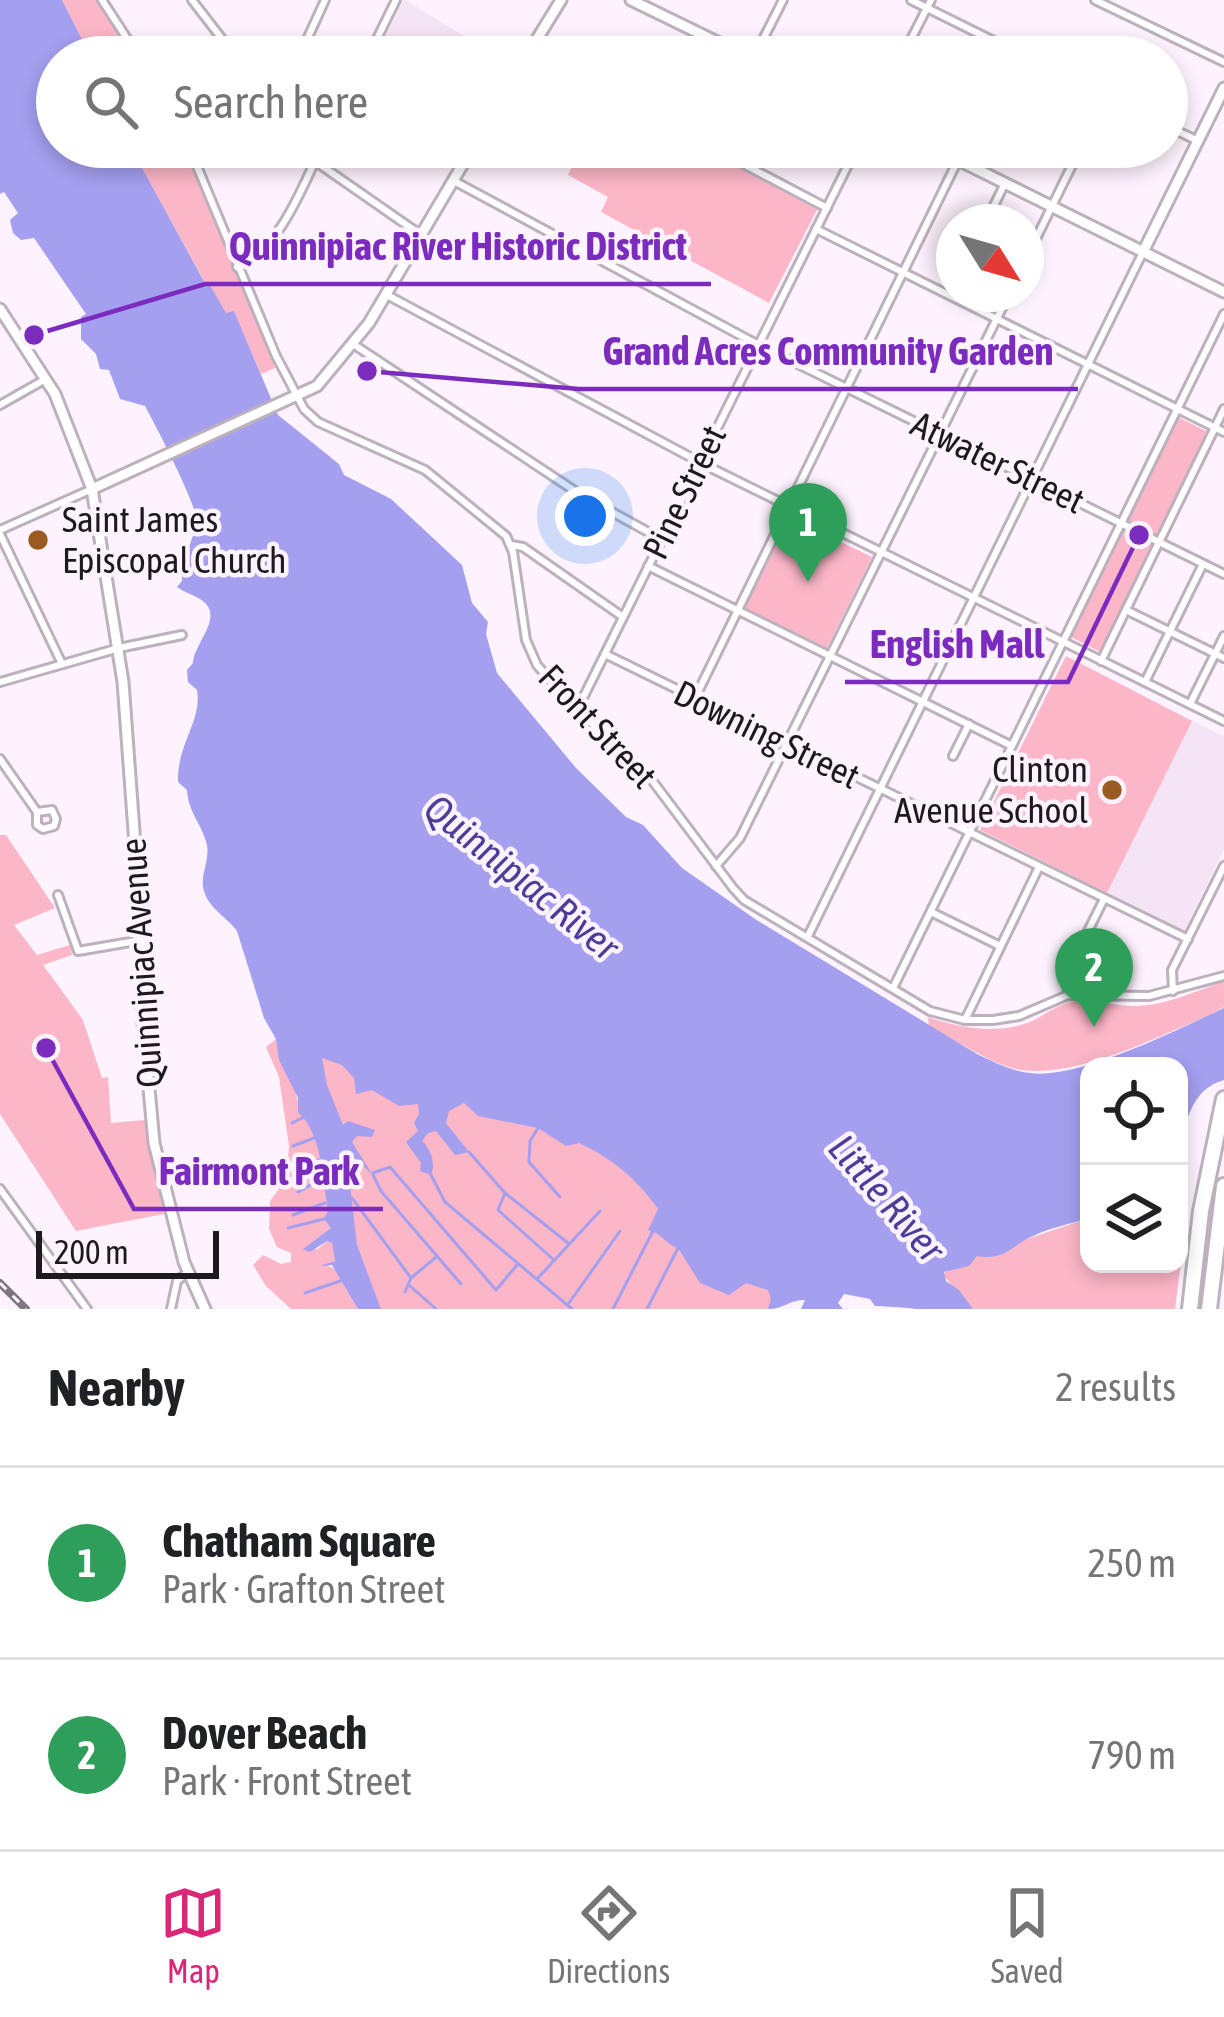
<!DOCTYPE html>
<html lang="en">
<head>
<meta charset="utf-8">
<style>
  :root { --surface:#fff; --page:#f6f6f6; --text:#202124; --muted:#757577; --line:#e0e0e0; --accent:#db2777 }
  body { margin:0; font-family:"Asap Condensed",sans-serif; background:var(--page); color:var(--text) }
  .controls { position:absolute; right:36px; bottom:36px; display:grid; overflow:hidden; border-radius:24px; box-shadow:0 6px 18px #0003 }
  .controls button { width:108px; height:108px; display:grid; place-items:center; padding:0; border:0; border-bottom:3px solid var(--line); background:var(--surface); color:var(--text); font:60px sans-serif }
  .compass { position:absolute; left:936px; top:204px; width:108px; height:108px; border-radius:50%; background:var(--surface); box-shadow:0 6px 18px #0003; rotate:127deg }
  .scale { position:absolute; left:36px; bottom:30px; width:183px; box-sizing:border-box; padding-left:12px; border:6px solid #1d191e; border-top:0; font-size:33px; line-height:42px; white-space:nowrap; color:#1d191e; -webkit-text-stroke:9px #fdf3fe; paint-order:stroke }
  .you { position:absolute; left:585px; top:516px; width:42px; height:42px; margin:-30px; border:9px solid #fff; border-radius:50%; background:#1a73e8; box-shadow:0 0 0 18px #1a73e833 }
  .badge { display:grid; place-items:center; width:78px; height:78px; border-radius:50%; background:var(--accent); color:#fff; font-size:39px; font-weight:700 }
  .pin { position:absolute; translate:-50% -99px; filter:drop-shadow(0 3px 6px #0008) }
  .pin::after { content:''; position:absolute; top:63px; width:42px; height:36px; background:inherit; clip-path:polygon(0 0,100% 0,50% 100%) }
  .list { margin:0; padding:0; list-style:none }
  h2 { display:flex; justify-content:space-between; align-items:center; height:156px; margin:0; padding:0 48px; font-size:51px }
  h2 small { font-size:39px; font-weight:400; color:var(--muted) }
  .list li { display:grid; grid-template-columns:78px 1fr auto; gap:36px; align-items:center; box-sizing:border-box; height:192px; padding:0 48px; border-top:3px solid var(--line) }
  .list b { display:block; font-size:45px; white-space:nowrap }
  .list p { margin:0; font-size:39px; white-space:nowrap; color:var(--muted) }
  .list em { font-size:39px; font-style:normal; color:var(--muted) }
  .icon { flex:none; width:66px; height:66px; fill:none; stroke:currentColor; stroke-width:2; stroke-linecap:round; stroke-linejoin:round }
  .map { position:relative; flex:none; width:1224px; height:1309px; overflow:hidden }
  .search { position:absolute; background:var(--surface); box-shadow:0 6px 18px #0003; left:36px; right:36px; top:36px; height:132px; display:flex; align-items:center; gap:30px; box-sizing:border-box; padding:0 42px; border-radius:66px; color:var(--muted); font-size:45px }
  .sheet { height:540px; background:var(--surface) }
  nav { display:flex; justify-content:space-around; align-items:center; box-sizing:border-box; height:168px; border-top:3px solid var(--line); background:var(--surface); font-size:33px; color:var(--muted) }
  nav a { display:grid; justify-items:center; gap:6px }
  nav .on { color:var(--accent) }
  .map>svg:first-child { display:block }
  .built { fill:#f5e3f6 }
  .green { fill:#fbb6c7 }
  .water { fill:#a49fef }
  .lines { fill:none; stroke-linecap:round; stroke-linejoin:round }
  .stream { stroke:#a49fef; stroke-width:3 }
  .street-casing { stroke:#bcb1bd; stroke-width:12 }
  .secondary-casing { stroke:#bcb1bd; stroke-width:15 }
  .highway-casing { stroke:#bcb1bd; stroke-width:20 }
  .street { stroke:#fff; stroke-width:6 }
  .secondary { stroke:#fff; stroke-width:9 }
  .highway { stroke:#fff; stroke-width:14 }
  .rail-casing { stroke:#7d767e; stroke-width:8 }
  .rail { stroke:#fdf3fe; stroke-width:3; stroke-dasharray:9; stroke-linecap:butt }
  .poi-dot { fill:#995b21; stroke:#fdf3fe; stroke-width:4.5 }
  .labels { text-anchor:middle; stroke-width:9; stroke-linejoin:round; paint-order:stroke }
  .street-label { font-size:36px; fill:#1d191e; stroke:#fdf3fe }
  .poi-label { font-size:36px; fill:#1d191e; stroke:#fdf3fe; text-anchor:start }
  .water-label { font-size:39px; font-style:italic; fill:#4c3d9a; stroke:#fdf3fe }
  .leader { fill:none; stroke:#7b2cbf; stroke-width:4.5 }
  .callout-dot { fill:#7b2cbf; stroke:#fdf3fe; stroke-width:4.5 }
  .callout-label { font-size:39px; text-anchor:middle; font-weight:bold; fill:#7b2cbf; stroke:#fdf3fe; stroke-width:9; stroke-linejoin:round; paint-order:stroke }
</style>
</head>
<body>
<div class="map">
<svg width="1224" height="1309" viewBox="0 0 1224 1309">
  <rect width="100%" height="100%" fill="#fdf3fe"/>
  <g class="built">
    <path d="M404,0H405L499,57H376Z"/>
    <path d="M1066,656L1224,737V849L1184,931L980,830Z"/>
  </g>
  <g class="green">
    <path d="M62,0H96L133,57H91Z"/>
    <path d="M136,147H184L275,368L261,374L234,312L226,314L210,285L207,286L141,167L145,164Z"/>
    <path d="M581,147H700L818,208L769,303L601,212L608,197L568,175Z"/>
    <path d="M1178,417L1208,432L1100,652L1071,637Z"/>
    <path d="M790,517L872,557L827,648L745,608Z"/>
    <path d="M1066,656L1192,721L1107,893L980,830Z"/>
    <path d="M0,835H6L55,908L14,925L37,955L70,945L72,955L43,965L83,1020L102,1078L108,1077L111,1123L145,1120L164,1214L76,1231L0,1114Z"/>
    <path d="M1224,982V1007L1208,1016C1156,1037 1068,1083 1012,1068C984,1060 955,1039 929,1026L928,1017C962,1029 1005,1036 1038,1018C1048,1012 1058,1005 1071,1002C1094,998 1112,1006 1135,1006C1165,1006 1195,991 1224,982Z"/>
    <path d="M276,1039C280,1066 298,1084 299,1112C327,1140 322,1190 331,1228L305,1248L318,1249L327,1241L333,1243L335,1261L327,1265L337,1270L314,1043L441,1113L473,1097L585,1138L769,1278L772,1309H363L356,1304L358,1309H291L266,1286L253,1265L263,1255L281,1264L291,1262V1253L277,1247L269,1229L270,1201L287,1178L289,1146L279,1077L266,1047Z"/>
    <path d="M1089,1218V1264H1179L1180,1230L1184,1239L1175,1309H973L942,1274L977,1256Z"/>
  </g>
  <path class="water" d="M0,0H62L91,57H57V147H136L145,164L142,168L206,285H210L226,313L234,311L278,415L339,464L344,475L391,499L462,565L472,603L488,622L486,634L497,673L576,768L626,817L643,825L682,868L755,919L977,1054C994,1062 1011,1071 1030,1073C1078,1080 1179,1029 1224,1008V1080C1192,1089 1187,1119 1179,1149V1066H1089V1218C1070,1224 1049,1228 1031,1237C1011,1246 1004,1261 977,1256L969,1266L944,1272L946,1281L959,1290L973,1309H915C912,1308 880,1306 875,1306L870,1299L844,1294L838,1303L843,1309H801L805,1300C791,1299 784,1309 768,1309L771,1299L768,1290L746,1283L729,1295L700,1283L678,1248C665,1244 662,1233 648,1230L658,1209C637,1179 612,1158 579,1143L566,1146L538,1128L478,1116L464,1103L449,1111L446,1123L469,1152L455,1155L436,1131L428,1133L422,1141C431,1149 436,1164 431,1175L420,1171L421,1163L406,1142L418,1131L414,1123L419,1114L418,1104L399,1106L372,1090L356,1094L354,1078L342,1065L322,1058L327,1085L343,1125L348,1121L375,1130L372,1137L357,1136L352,1142L372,1174L351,1155L347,1159L357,1245L381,1309H358L332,1265L320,1266L335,1261L332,1243L327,1241L310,1252L303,1249L331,1228L324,1219L328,1211C322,1178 323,1136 298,1112V1098L279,1060L276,1039L264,1018L237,931C227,917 212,911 205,894C198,878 210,862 207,845C202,824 188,812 187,790L178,782C177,743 202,722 197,690L188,682L187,670L193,663C194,643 224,618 203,601C195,595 185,593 177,587L182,581C180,557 195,543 196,518C196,504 155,424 145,406L120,399L109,370L100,369L96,354L81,339V317L86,314L34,238L21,240L13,233L10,220L18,213L4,192L0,194Z"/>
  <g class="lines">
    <g class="stream">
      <path d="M292,1123L306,1116"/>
      <path d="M538,1128L530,1141L529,1162L560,1197"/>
      <path d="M293,1146L314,1138"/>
      <path d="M469,1152L505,1193L568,1243"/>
      <path d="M292,1169L319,1160"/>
      <path d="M373,1173L390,1167L496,1290L517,1265"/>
      <path d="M373,1175L381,1191L461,1284"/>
      <path d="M431,1175L445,1202L572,1309"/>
      <path d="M298,1192L322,1178"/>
      <path d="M505,1193L498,1210L554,1260"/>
      <path d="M352,1198L411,1278"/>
      <path d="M293,1215L325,1203"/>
      <path d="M288,1228L324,1219"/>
      <path d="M537,1279L600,1211"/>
      <path d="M410,1286L436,1309"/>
      <path d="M405,1292L411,1278L435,1258"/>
      <path d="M305,1293L343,1280"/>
      <path d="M569,1303L620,1231"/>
      <path d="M613,1309L653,1231"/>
      <path d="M647,1309L678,1248"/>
    </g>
    <defs>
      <g id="street">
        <path d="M102,0L139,57"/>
        <path d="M192,0L236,57"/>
        <path d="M911,0L1026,57"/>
        <path d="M1095,0L1224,62"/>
        <path d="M200,57L225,43"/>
        <path d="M299,57L325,0"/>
        <path d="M368,57L396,0"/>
        <path d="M754,57L783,0"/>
        <path d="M902,57L931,0"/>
        <path d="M1167,126L1196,140"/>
        <path d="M189,147L276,356L304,409L318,422L425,470L506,536L513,552L526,640L537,665L571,704L648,775L733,888L744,900L930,1011L965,1020H993L1019,1016L1068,995L1149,996L1224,976"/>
        <path d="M306,147L319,164L421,235"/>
        <path d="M711,147L827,208"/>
        <path d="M454,181L749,340L1224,574"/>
        <path d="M986,222L1005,183"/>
        <path d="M816,229L1224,432"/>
        <path d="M1026,259L1081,147"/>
        <path d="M237,267C284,243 299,192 322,147"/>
        <path d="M387,295L707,466L1224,721"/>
        <path d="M353,344L581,495L661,539"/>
        <path d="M0,405L44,380"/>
        <path d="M0,530L92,489"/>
        <path d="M0,534L62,664"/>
        <path d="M511,545L523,547L623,617"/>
        <path d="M648,566L1012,746"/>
        <path d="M1126,610L1224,658"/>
        <path d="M605,654L1188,939"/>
        <path d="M1101,661L1224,409"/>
        <path d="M0,682L119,648L182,635"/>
        <path d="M1145,682L1203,564"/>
        <path d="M695,698L958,160"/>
        <path d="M1190,704L1224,636"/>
        <path d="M577,710L857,147"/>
        <path d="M953,756L969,724"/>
        <path d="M0,759L37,812V825L43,829L54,826L56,819L52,810L37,812"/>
        <path d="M716,866L740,838L1009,294"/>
        <path d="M58,895L78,951L142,940"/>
        <path d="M931,912L1000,946"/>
        <path d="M808,936L1143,252"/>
        <path d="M894,986L1224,314"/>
        <path d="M1173,991L1172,970L1224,866"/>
        <path d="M1068,994L1067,973L1104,899"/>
        <path d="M965,1020L1039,867"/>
        <path d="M0,1189L87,1309"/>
        <path d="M171,1309L177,1281L188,1272"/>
      </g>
      <g id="secondary">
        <path d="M631,0L748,57"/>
        <path d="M526,57L561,0"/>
        <path d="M932,147L1224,292"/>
        <path d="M1143,252L1224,88"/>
        <path d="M0,309L55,394L92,489L123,682L142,940V1012L154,1143L184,1262L205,1309"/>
        <path d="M92,489L317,386L369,323L473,147"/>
      </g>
      <g id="highway">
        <path d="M1190,1309L1201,1211L1224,1099"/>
        <path d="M1209,1309L1224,1186"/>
      </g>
    </defs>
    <use href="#street" class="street-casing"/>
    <use href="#secondary" class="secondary-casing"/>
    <use href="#highway" class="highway-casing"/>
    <use href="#street" class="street"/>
    <use href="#secondary" class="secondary"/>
    <use href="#highway" class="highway"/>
    <defs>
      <path id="rail" d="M0,1283L26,1309"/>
    </defs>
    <use href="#rail" class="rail-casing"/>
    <use href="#rail" class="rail"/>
  </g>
  <g class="poi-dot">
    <circle cx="38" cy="540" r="12"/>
    <circle cx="1112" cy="790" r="12"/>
  </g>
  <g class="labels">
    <g class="street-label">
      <text transform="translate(998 462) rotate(26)" y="13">Atwater Street</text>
      <text transform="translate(684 492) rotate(-64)" y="13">Pine Street</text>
      <text transform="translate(598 726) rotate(47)" y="13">Front Street</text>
      <text transform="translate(767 734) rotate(26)" y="13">Downing Street</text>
      <text transform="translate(141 963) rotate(-94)" y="13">Quinnipiac Avenue</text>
    </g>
    <g class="poi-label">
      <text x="62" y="532">Saint James<tspan x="62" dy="41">Episcopal Church</tspan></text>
      <text x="1088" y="782" text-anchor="end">Clinton<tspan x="1088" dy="41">Avenue School</tspan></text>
    </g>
    <g class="water-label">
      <text transform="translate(522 877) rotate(39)" y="14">Quinnipiac River</text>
      <text transform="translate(887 1198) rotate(49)" y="14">Little River</text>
    </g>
  </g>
  <path class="leader" d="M34 335L205 284H711M367 371L579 389H1078M1139 535L1068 682H845M46 1048L134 1209H383"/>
  <g class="callout-dot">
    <circle cx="34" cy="335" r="12"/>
    <circle cx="367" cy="371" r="12"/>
    <circle cx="1139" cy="535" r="12"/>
    <circle cx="46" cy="1048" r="12"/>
  </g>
  <g class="callout-label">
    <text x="458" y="260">Quinnipiac River Historic District</text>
    <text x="828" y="365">Grand Acres Community Garden</text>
    <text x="957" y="658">English Mall</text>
    <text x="259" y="1185">Fairmont Park</text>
  </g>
</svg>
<div class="controls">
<button><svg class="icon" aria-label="locate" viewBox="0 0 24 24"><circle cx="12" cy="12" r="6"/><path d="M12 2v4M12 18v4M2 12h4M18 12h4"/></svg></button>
<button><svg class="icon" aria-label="layers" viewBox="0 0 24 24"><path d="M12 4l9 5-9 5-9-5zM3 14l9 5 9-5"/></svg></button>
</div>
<svg class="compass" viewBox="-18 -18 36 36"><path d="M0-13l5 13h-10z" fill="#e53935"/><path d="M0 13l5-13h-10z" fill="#757577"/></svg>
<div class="scale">200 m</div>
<div class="you"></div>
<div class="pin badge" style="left:808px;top:582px;background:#2e9e5b">1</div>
<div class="pin badge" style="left:1094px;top:1027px;background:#2e9e5b">2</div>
<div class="search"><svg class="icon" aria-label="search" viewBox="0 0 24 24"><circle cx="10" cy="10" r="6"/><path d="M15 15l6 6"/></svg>Search here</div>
</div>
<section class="sheet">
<h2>Nearby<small>2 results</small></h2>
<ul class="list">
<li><span class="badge" style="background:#2e9e5b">1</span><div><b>Chatham Square</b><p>Park · Grafton Street</p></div><em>250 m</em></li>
<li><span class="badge" style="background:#2e9e5b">2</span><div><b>Dover Beach</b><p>Park · Front Street</p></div><em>790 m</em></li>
</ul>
</section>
<nav>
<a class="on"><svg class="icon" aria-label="map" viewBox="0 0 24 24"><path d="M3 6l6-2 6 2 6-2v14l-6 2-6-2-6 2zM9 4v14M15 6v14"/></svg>Map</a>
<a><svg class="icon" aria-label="directions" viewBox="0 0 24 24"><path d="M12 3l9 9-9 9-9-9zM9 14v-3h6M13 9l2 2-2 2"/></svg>Directions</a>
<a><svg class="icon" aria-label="saved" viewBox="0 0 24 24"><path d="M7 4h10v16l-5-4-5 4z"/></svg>Saved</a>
</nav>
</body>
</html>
